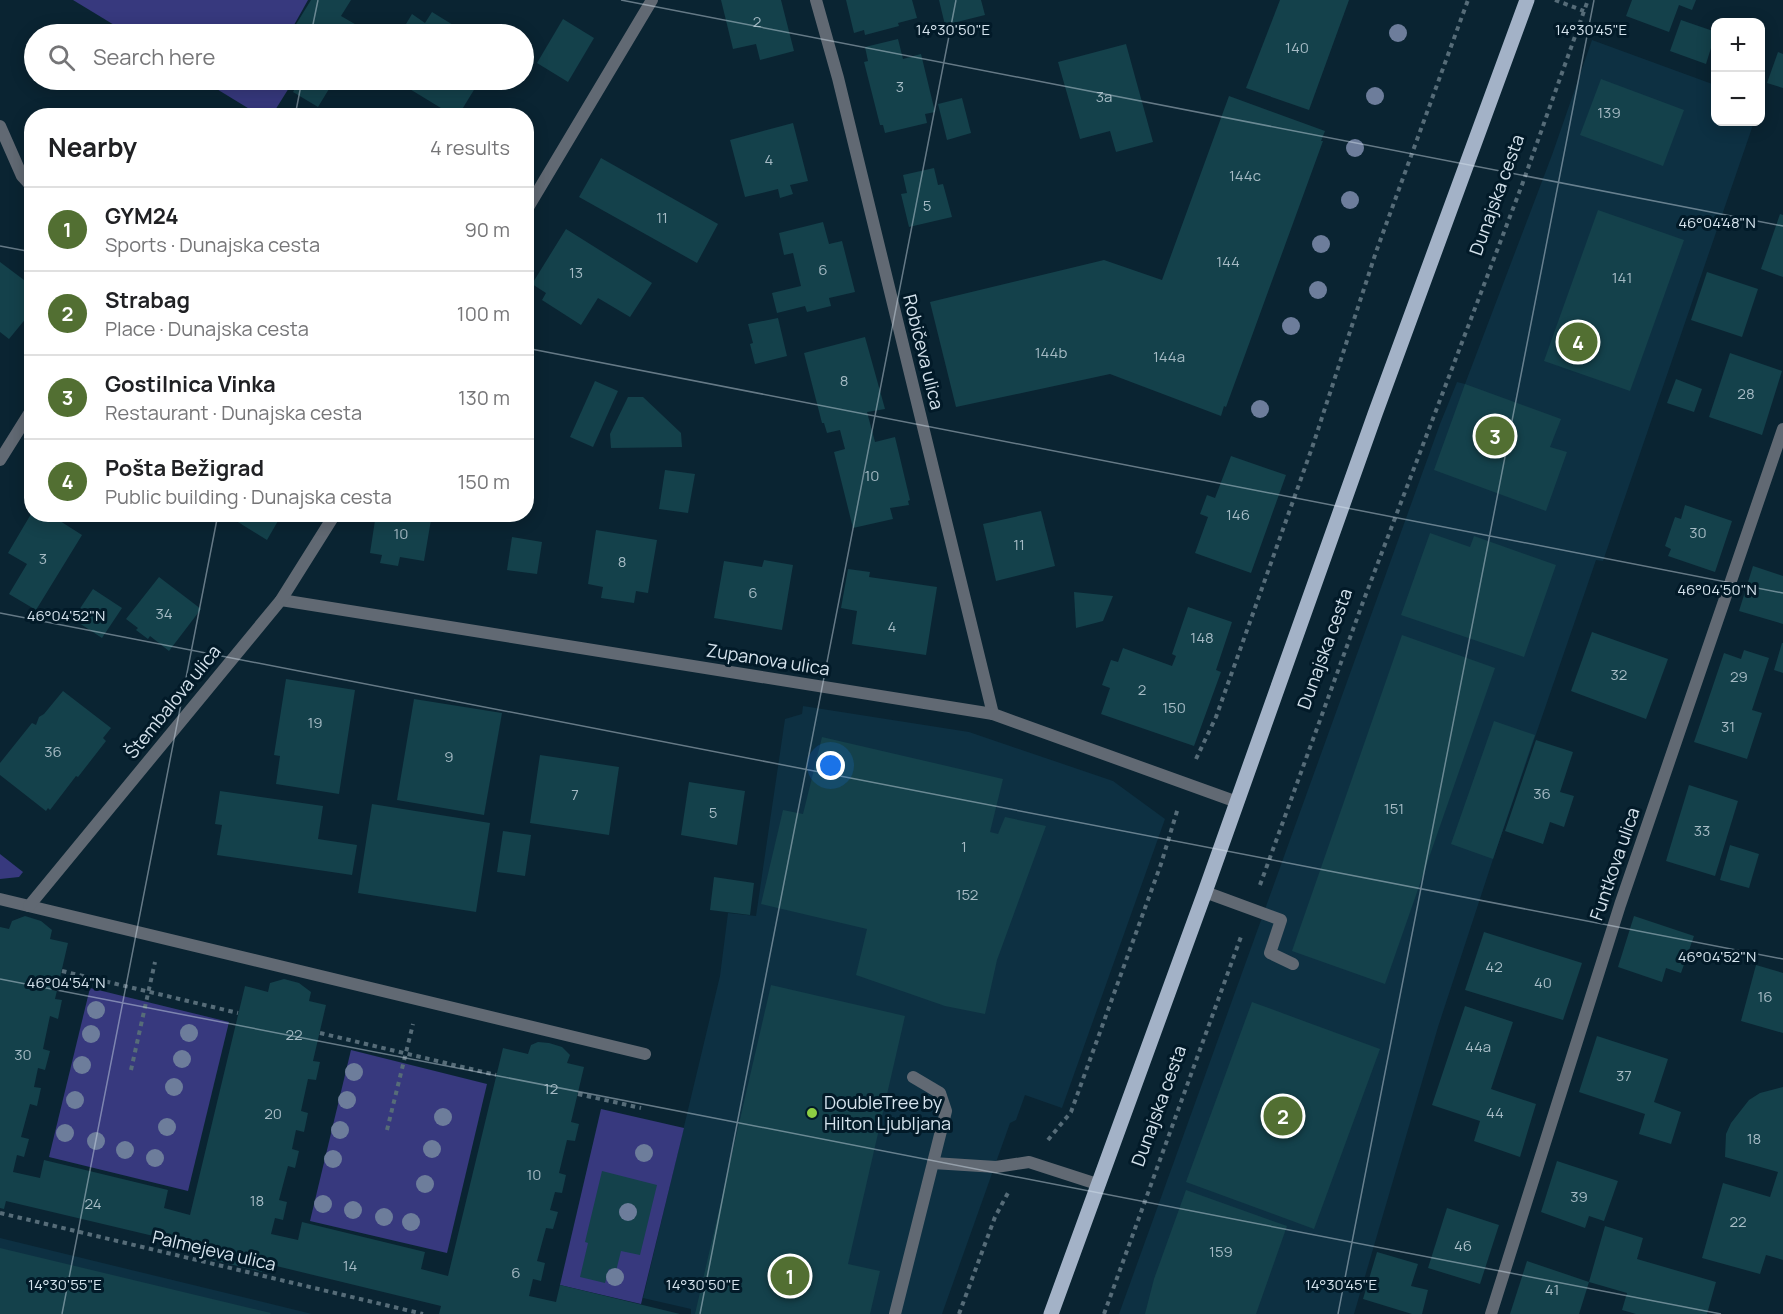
<!DOCTYPE html>
<html lang="en">
<head>
<meta charset="utf-8">
<style>
  :root { --surface:#fff; --page:#f2f2f2; --text:#202124; --muted:#757577; --line:#e0e0e0; --accent:#526f32 }
  body { margin:0; font-family:Manrope,sans-serif; background:var(--page); color:var(--text) }
  .controls { position:absolute; right:18px; top:18px; display:grid; overflow:hidden; border-radius:12px; box-shadow:0 3px 15px #0003 }
  .controls button { width:54px; height:54px; display:grid; place-items:center; padding:0; border:0; border-bottom:2px solid var(--line); background:var(--surface); color:var(--text); font:30px sans-serif }
  .you { position:absolute; left:831px; top:766px; width:21px; height:21px; margin:-15px; border:4px solid #fff; border-radius:50%; background:#1a73e8; box-shadow:0 0 0 9px #1a73e833 }
  .badge { display:grid; place-items:center; width:39px; height:39px; border-radius:50%; background:var(--accent); color:#fff; font-size:20px; font-weight:700 }
  .pin { position:absolute; translate:-50% -50%; border:3px solid #fff; box-shadow:0 2px 6px #0006 }
  .list { margin:0; padding:0; list-style:none }
  h2 { display:flex; justify-content:space-between; align-items:center; height:78px; margin:0; padding:0 24px; font-size:26px }
  h2 small { font-size:20px; font-weight:400; color:var(--muted) }
  .list li { display:grid; grid-template-columns:39px 1fr auto; gap:18px; align-items:center; box-sizing:border-box; height:84px; padding:0 24px; border-top:2px solid var(--line) }
  .list b { display:block; font-size:22px; white-space:nowrap }
  .list p { margin:0; font-size:20px; white-space:nowrap; color:var(--muted) }
  .list em { font-size:20px; font-style:normal; color:var(--muted) }
  .icon { flex:none; width:33px; height:33px; fill:none; stroke:currentColor; stroke-width:2; stroke-linecap:round; stroke-linejoin:round }
  .map { position:relative; flex:none; width:1783px; height:1314px; overflow:hidden }
  .search { position:absolute; background:var(--surface); box-shadow:0 3px 15px #0003; left:24px; top:24px; width:510px; height:66px; display:flex; align-items:center; gap:15px; box-sizing:border-box; padding:0 21px; border-radius:33px; color:var(--muted); font-size:22px }
  .panel { position:absolute; background:var(--surface); box-shadow:0 3px 15px #0003; left:24px; top:108px; width:510px; height:414px; border-radius:24px }
  .map>svg:first-child { display:block }
  .built { fill:#0d3042 }
  .green { fill:#37397e }
  .building { fill:#14414b }
  .lines { fill:none; stroke-linecap:round; stroke-linejoin:round }
  .path { stroke:#566c78; stroke-width:4; stroke-dasharray:4.5 4.5; stroke-linecap:butt }
  .service { stroke:#616973; stroke-width:12 }
  .minor { stroke:#616973; stroke-width:12 }
  .primary { stroke:#a3b2c7; stroke-width:15 }
  .tree { fill:#6d7d9b }
  .ticks { fill:none; stroke:#d5e3ed; stroke-width:1.5; stroke-opacity:0.45 }
  .poi-dot { fill:#8ece43; stroke:#021a28; stroke-width:2 }
  .labels { text-anchor:middle; stroke-width:6; stroke-linejoin:round; paint-order:stroke }
  .number-label { font-size:15px; fill:#a5bac4 }
  .street-label { font-size:18px; fill:#d5e3ed; stroke:#021a28 }
  .poi-label { font-size:18px; fill:#d5e3ed; stroke:#021a28; text-anchor:start }
  .ticks-label { font-size:15px; text-anchor:middle; fill:#d5e3ed; stroke:#021a28; stroke-width:6; stroke-linejoin:round; paint-order:stroke }
</style>
</head>
<body>
<div class="map">
<svg width="1783" height="1314" viewBox="0 0 1783 1314">
  <rect width="100%" height="100%" fill="#0a2432"/>
  <g class="built">
    <path d="M1592,40L1715,85L1716,122H1754L1603,561L1596,560L1493,859L1438,1027L1354,1314H1119L1440,424L1457,382L1465,384L1552,155Z"/>
    <path d="M803,706L969,732L1113,781L1165,819L1062,1108L1025,1095L1016,1120L1010,1123L942,1314H691V1309L643,1298L720,976L728,913L756,916L785,719L802,714Z"/>
    <path d="M0,1238L312,1314H0Z"/>
  </g>
  <g class="green">
    <path d="M73,0H308L289,34H129Z"/>
    <path d="M202,80H294L272,115L261,116Z"/>
    <path d="M0,854L23,872L19,877L0,879Z"/>
    <path d="M90,988L229,1022L188,1191L49,1157Z"/>
    <path d="M351,1050L487,1084L447,1253L310,1221Z"/>
    <path d="M601,1109L684,1128L641,1304L560,1285Z"/>
  </g>
  <g class="building">
    <path d="M311,0H351L341,16L372,34H290Z"/>
    <path d="M721,0H781L794,51L760,60L756,44L733,49Z"/>
    <path d="M846,0H912L917,18L898,23L899,26L865,35L864,30L854,33Z"/>
    <path d="M939,0H981L985,15L945,25Z"/>
    <path d="M1280,0H1349L1309,110L1246,88Z"/>
    <path d="M1632,0H1696L1692,10L1679,5L1669,32L1626,16Z"/>
    <path d="M432,12L458,28L469,34H400L412,14L425,23Z"/>
    <path d="M563,19L594,38L568,82L537,63Z"/>
    <path d="M1681,20L1716,32L1706,64L1670,51Z"/>
    <path d="M898,39L903,59L921,54L935,112L925,114L927,123L885,133L883,125H880L864,62L868,61L865,47Z"/>
    <path d="M1126,44L1153,142L1116,152L1110,131L1080,139L1058,62Z"/>
    <path d="M1778,52L1783,54V88L1767,83Z"/>
    <path d="M1601,79L1684,110L1663,166L1580,135Z"/>
    <path d="M300,80H339L335,86L332,84L318,107L293,92Z"/>
    <path d="M395,80H480L458,116H454Z"/>
    <path d="M1229,96L1325,131L1321,141H1323L1226,407L1224,406L1221,416L1110,374L956,407L930,302L1104,260L1162,280Z"/>
    <path d="M962,98L971,133L947,140L938,104Z"/>
    <path d="M793,123L808,181L790,185L793,194L780,198L778,189L745,197L730,140Z"/>
    <path d="M601,158L718,224L697,263L579,197Z"/>
    <path d="M934,168L938,185L943,184L952,217L909,227L901,194L907,193L903,175Z"/>
    <path d="M1598,210L1684,240L1630,391L1544,361Z"/>
    <path d="M1780,214L1783,215V277L1761,269Z"/>
    <path d="M823,222L829,244L842,241L855,292L829,298L831,306L807,312L805,306L777,313L772,293L801,286L793,253L784,255L779,233Z"/>
    <path d="M566,229L652,283L630,317L598,298L581,325L542,300L546,293L532,284Z"/>
    <path d="M0,262L32,286V311L9,339L0,332Z"/>
    <path d="M1707,272L1758,289L1742,337L1691,320Z"/>
    <path d="M778,318L787,356L755,364L750,344L753,343L748,324Z"/>
    <path d="M865,337L885,409L867,412L875,442L895,437L910,500L908,501L909,505L890,508L893,519L853,528L834,452L845,449L840,430L827,433L824,423H822L804,353Z"/>
    <path d="M1730,353L1782,371L1762,435L1709,417Z"/>
    <path d="M1676,379L1702,389L1694,412L1667,403Z"/>
    <path d="M595,381L618,391L593,447L570,437Z"/>
    <path d="M1465,384L1561,419L1550,447L1567,452L1546,511L1434,470Z"/>
    <path d="M628,397H643L681,433L682,447L611,448L610,434Z"/>
    <path d="M1231,456L1286,475L1251,573L1195,553L1208,517L1200,514L1207,495L1215,498Z"/>
    <path d="M665,470L695,474L688,513L659,509Z"/>
    <path d="M1685,505L1732,521L1715,572L1668,556L1671,549L1665,546L1675,517L1681,519Z"/>
    <path d="M1041,511L1055,566L996,581L983,524Z"/>
    <path d="M31,514H49L82,535L36,610L9,594L27,564L8,553Z"/>
    <path d="M225,514H282L267,540Z"/>
    <path d="M376,514H432L424,561L400,557L398,566L380,563L382,555L370,553Z"/>
    <path d="M596,530L657,540L648,593L636,591L634,603L601,598L603,587L588,584Z"/>
    <path d="M1430,533L1470,547L1474,536L1556,565L1524,657L1401,615Z"/>
    <path d="M512,537L542,542L537,574L507,570Z"/>
    <path d="M764,560L793,565L782,630L714,618L724,561L762,567Z"/>
    <path d="M1753,566L1783,576V624L1739,611Z"/>
    <path d="M848,569L870,572L869,577L937,587L926,655L852,644L857,611L841,608Z"/>
    <path d="M159,577L201,609L169,651L150,636L148,639L136,630L138,628L126,619Z"/>
    <path d="M93,589L122,608L102,638L73,619Z"/>
    <path d="M1074,592L1113,596L1103,621L1076,628Z"/>
    <path d="M1188,607L1232,622L1216,670L1221,672L1194,746L1101,714L1110,688L1102,685L1111,660L1118,662L1123,648L1172,666L1176,656L1172,654Z"/>
    <path d="M1592,632L1668,659L1646,719L1571,691Z"/>
    <path d="M1402,635L1495,668L1385,984L1292,951Z"/>
    <path d="M1782,643H1783V673L1774,670Z"/>
    <path d="M1744,650L1769,658L1752,710L1762,713L1747,759L1694,742L1724,653L1741,659Z"/>
    <path d="M286,679L355,690L339,794L276,784L280,756L274,755Z"/>
    <path d="M63,691L111,728L103,738L106,741L78,777L76,776L50,810L48,808L46,811L0,775V763L32,723L36,725L39,717L44,714Z"/>
    <path d="M414,699L502,713L484,815L397,800Z"/>
    <path d="M1494,721L1535,735L1493,859L1451,844Z"/>
    <path d="M822,737L1003,779L990,832L998,834L1005,817L1046,826L997,960L985,1014L945,1006L856,975L867,929L761,904L783,810L803,814Z"/>
    <path d="M1536,740L1573,752L1560,792L1574,796L1564,827L1550,822L1543,844L1505,831Z"/>
    <path d="M540,755L619,767L609,835L530,823Z"/>
    <path d="M689,782L745,791L737,845L681,835Z"/>
    <path d="M1689,785L1738,801L1715,876L1666,861Z"/>
    <path d="M220,791L323,806L318,839L357,845L352,875L217,855L222,825L215,824Z"/>
    <path d="M372,804L490,823L476,912L358,893Z"/>
    <path d="M503,831L531,835L525,876L497,872Z"/>
    <path d="M1730,845L1759,854L1749,888L1720,880Z"/>
    <path d="M714,877L754,883L750,915L710,910Z"/>
    <path d="M25,916L41,921L52,930L50,939L68,943L55,999L62,1000L58,1019L50,1016L43,1049L50,1051L45,1070L38,1068L34,1087L41,1088L37,1106L30,1104L21,1137L29,1139L24,1157L17,1155L13,1172L40,1178L44,1160L168,1190L164,1208L190,1215L245,986L268,992L270,983L284,979L299,983L311,992L309,1001L326,1005L313,1061L320,1062L316,1080L308,1079L301,1111L308,1113L304,1132L296,1130L292,1149L299,1151L295,1168L288,1166L279,1200L287,1202L283,1220L275,1218L271,1234L298,1240L302,1222L425,1252L421,1269L448,1276L503,1048L528,1054L531,1045L538,1042L549,1043L562,1047L570,1055L567,1063L584,1067L571,1122L579,1124L575,1141L567,1140L559,1173L566,1175L562,1193L555,1192L550,1210L558,1212L553,1229L546,1228L537,1261L545,1263L541,1281L533,1279L529,1296L556,1302L560,1285L680,1314H439L441,1306L264,1263L262,1272L181,1252L183,1243L6,1201L4,1209L0,1208V927L9,929L12,921Z"/>
    <path d="M1634,916L1694,936L1681,973L1666,968L1662,982L1618,967Z"/>
    <path d="M1484,932L1582,963L1563,1020L1465,990Z"/>
    <path d="M1756,965L1783,973V1033L1741,1021Z"/>
    <path d="M771,985L905,1016L848,1264L880,1271L870,1314H695Z"/>
    <path d="M1252,1002L1380,1049L1314,1229L1186,1182Z"/>
    <path d="M1465,1006L1513,1022L1491,1089L1536,1104L1520,1157L1474,1141L1480,1121L1432,1105Z"/>
    <path d="M1597,1036L1668,1059L1654,1102L1681,1112L1671,1144L1639,1134L1645,1114L1579,1092Z"/>
    <path d="M1783,1087V1260L1766,1255L1760,1274L1702,1258L1723,1183L1770,1197L1778,1172L1725,1157L1726,1134L1731,1123L1749,1100L1760,1093Z"/>
    <path d="M1557,1161L1618,1181L1604,1221L1589,1216L1585,1228L1541,1212Z"/>
    <path d="M602,1171L657,1185L640,1255L621,1251L616,1271L609,1269L605,1283L580,1277L588,1243L585,1242Z"/>
    <path d="M1186,1190L1287,1226L1256,1314H1145L1154,1279Z"/>
    <path d="M1447,1208L1499,1225L1480,1284L1428,1268Z"/>
    <path d="M1605,1226L1643,1238L1637,1259L1716,1282L1707,1314H1636L1622,1310L1627,1293L1589,1282Z"/>
    <path d="M0,1248L271,1313L270,1314H0Z"/>
    <path d="M1377,1252L1418,1264L1411,1286L1428,1290L1422,1314H1412L1363,1299Z"/>
    <path d="M1527,1261L1589,1282L1579,1314H1510Z"/>
  </g>
  <g class="lines">
    <g class="path">
      <path d="M1555,0L1584,11"/>
      <path d="M1196,759L1216,717L1251,619L1313,445L1376,252L1468,0"/>
      <path d="M1260,885L1363,602L1522,185L1588,0"/>
      <path d="M62,971L238,1013"/>
      <path d="M320,1033L496,1075"/>
      <path d="M131,1070L155,962"/>
      <path d="M578,1094L641,1108"/>
      <path d="M387,1130L413,1024"/>
      <path d="M1048,1140L1071,1112L1161,864L1178,808"/>
      <path d="M0,1213L423,1314"/>
      <path d="M959,1314L995,1217L1009,1191"/>
      <path d="M1104,1314L1242,934"/>
    </g>
    <g class="service">
      <path d="M0,460L32,409"/>
      <path d="M1205,892L1281,920L1270,953L1293,964"/>
      <path d="M0,899L645,1054"/>
      <path d="M933,1163L996,1167L1029,1162L1097,1184"/>
      <path d="M895,1314L946,1111L940,1093L913,1077"/>
    </g>
    <g class="minor">
      <path d="M816,0L838,78L993,714"/>
      <path d="M0,126L22,176L32,187"/>
      <path d="M526,211L652,0"/>
      <path d="M281,600L993,714L1237,802"/>
      <path d="M29,906L281,600L335,514"/>
      <path d="M1491,1314L1620,905L1783,429"/>
    </g>
    <path class="primary" d="M1051,1314L1205,892L1375,414L1527,0"/>
  </g>
  <g class="tree">
    <circle cx="1398" cy="33" r="9"/>
    <circle cx="1375" cy="96" r="9"/>
    <circle cx="1355" cy="148" r="9"/>
    <circle cx="1350" cy="200" r="9"/>
    <circle cx="1321" cy="244" r="9"/>
    <circle cx="1318" cy="290" r="9"/>
    <circle cx="1291" cy="326" r="9"/>
    <circle cx="1260" cy="409" r="9"/>
    <circle cx="96" cy="1010" r="9"/>
    <circle cx="189" cy="1033" r="9"/>
    <circle cx="91" cy="1034" r="9"/>
    <circle cx="182" cy="1059" r="9"/>
    <circle cx="82" cy="1065" r="9"/>
    <circle cx="354" cy="1072" r="9"/>
    <circle cx="174" cy="1087" r="9"/>
    <circle cx="75" cy="1100" r="9"/>
    <circle cx="347" cy="1100" r="9"/>
    <circle cx="443" cy="1117" r="9"/>
    <circle cx="167" cy="1127" r="9"/>
    <circle cx="340" cy="1130" r="9"/>
    <circle cx="65" cy="1133" r="9"/>
    <circle cx="96" cy="1141" r="9"/>
    <circle cx="432" cy="1149" r="9"/>
    <circle cx="125" cy="1150" r="9"/>
    <circle cx="644" cy="1153" r="9"/>
    <circle cx="155" cy="1158" r="9"/>
    <circle cx="333" cy="1159" r="9"/>
    <circle cx="425" cy="1184" r="9"/>
    <circle cx="323" cy="1204" r="9"/>
    <circle cx="353" cy="1210" r="9"/>
    <circle cx="628" cy="1212" r="9"/>
    <circle cx="384" cy="1217" r="9"/>
    <circle cx="411" cy="1222" r="9"/>
    <circle cx="615" cy="1277" r="9"/>
  </g>
  <path class="ticks" d="M621,0L1783,226M311,34L318,0M295,116L302,80M0,246L32,252M526,348L1783,593M0,613L1783,959M0,979L1721,1314M62,1314L218,514M700,1314L956,0M1338,1314L1594,0"/>
  <circle class="poi-dot" cx="812" cy="1113" r="6"/>
  <g class="labels">
    <g class="number-label">
      <text x="757" y="27">2</text>
      <text x="1297" y="53">140</text>
      <text x="900" y="92">3</text>
      <text x="1104" y="102">3a</text>
      <text x="1609" y="118">139</text>
      <text x="769" y="165">4</text>
      <text x="1245" y="181">144c</text>
      <text x="927" y="211">5</text>
      <text x="662" y="223">11</text>
      <text x="1228" y="267">144</text>
      <text x="823" y="275">6</text>
      <text x="576" y="278">13</text>
      <text x="1622" y="283">141</text>
      <text x="1051" y="358">144b</text>
      <text x="1169" y="362">144a</text>
      <text x="844" y="386">8</text>
      <text x="1746" y="399">28</text>
      <text x="872" y="481">10</text>
      <text x="1238" y="520">146</text>
      <text x="1698" y="538">30</text>
      <text x="401" y="539">10</text>
      <text x="1019" y="550">11</text>
      <text x="43" y="564">3</text>
      <text x="622" y="567">8</text>
      <text x="753" y="598">6</text>
      <text x="164" y="619">34</text>
      <text x="892" y="632">4</text>
      <text x="1202" y="643">148</text>
      <text x="1619" y="680">32</text>
      <text x="1739" y="682">29</text>
      <text x="1142" y="695">2</text>
      <text x="1174" y="713">150</text>
      <text x="315" y="728">19</text>
      <text x="1728" y="732">31</text>
      <text x="53" y="757">36</text>
      <text x="449" y="762">9</text>
      <text x="1542" y="799">36</text>
      <text x="575" y="800">7</text>
      <text x="1394" y="814">151</text>
      <text x="713" y="818">5</text>
      <text x="1702" y="836">33</text>
      <text x="964" y="852">1</text>
      <text x="967" y="900">152</text>
      <text x="1494" y="972">42</text>
      <text x="1543" y="988">40</text>
      <text x="1765" y="1002">16</text>
      <text x="294" y="1040">22</text>
      <text x="1478" y="1052">44a</text>
      <text x="23" y="1060">30</text>
      <text x="1624" y="1081">37</text>
      <text x="551" y="1094">12</text>
      <text x="1495" y="1118">44</text>
      <text x="273" y="1119">20</text>
      <text x="1754" y="1144">18</text>
      <text x="534" y="1180">10</text>
      <text x="1579" y="1202">39</text>
      <text x="257" y="1206">18</text>
      <text x="93" y="1209">24</text>
      <text x="1738" y="1227">22</text>
      <text x="1463" y="1251">46</text>
      <text x="1221" y="1257">159</text>
      <text x="350" y="1271">14</text>
      <text x="516" y="1278">6</text>
      <text x="1552" y="1295">41</text>
    </g>
    <g class="street-label">
      <text transform="translate(1497 195) rotate(-70)" y="6">Dunajska cesta</text>
      <text transform="translate(923 352) rotate(76)" y="6">Robičeva ulica</text>
      <text transform="translate(1325 649) rotate(-70)" y="6">Dunajska cesta</text>
      <text transform="translate(768 660) rotate(9)" y="6">Zupanova ulica</text>
      <text transform="translate(173 702) rotate(-51)" y="6">Štembalova ulica</text>
      <text transform="translate(1615 864) rotate(-71)" y="6">Funtkova ulica</text>
      <text transform="translate(1159 1106) rotate(-70)" y="6">Dunajska cesta</text>
      <text transform="translate(214 1251) rotate(13)" y="6">Palmejeva ulica</text>
    </g>
    <g class="poi-label">
      <text x="824" y="1109">DoubleTree by<tspan x="824" dy="21">Hilton Ljubljana</tspan></text>
    </g>
  </g>
  <g class="ticks-label">
    <text x="953" y="35">14°30'50"E</text>
    <text x="1591" y="35">14°30'45"E</text>
    <text x="1717" y="228">46°04'48"N</text>
    <text x="1717" y="595">46°04'50"N</text>
    <text x="66" y="621">46°04'52"N</text>
    <text x="1717" y="962">46°04'52"N</text>
    <text x="66" y="988">46°04'54"N</text>
    <text x="65" y="1290">14°30'55"E</text>
    <text x="703" y="1290">14°30'50"E</text>
    <text x="1341" y="1290">14°30'45"E</text>
  </g>
</svg>
<div class="controls">
<button>+</button>
<button>−</button>
</div>
<div class="you"></div>
<div class="pin badge" style="left:790px;top:1276px">1</div>
<div class="pin badge" style="left:1283px;top:1116px">2</div>
<div class="pin badge" style="left:1495px;top:436px">3</div>
<div class="pin badge" style="left:1578px;top:342px">4</div>
<div class="search"><svg class="icon" aria-label="search" viewBox="0 0 24 24"><circle cx="10" cy="10" r="6"/><path d="M15 15l6 6"/></svg>Search here</div>
<section class="panel">
<h2>Nearby<small>4 results</small></h2>
<ul class="list">
<li><span class="badge">1</span><div><b>GYM24</b><p>Sports · Dunajska cesta</p></div><em>90 m</em></li>
<li><span class="badge">2</span><div><b>Strabag</b><p>Place · Dunajska cesta</p></div><em>100 m</em></li>
<li><span class="badge">3</span><div><b>Gostilnica Vinka</b><p>Restaurant · Dunajska cesta</p></div><em>130 m</em></li>
<li><span class="badge">4</span><div><b>Pošta Bežigrad</b><p>Public building · Dunajska cesta</p></div><em>150 m</em></li>
</ul>
</section>
</div>
</body>
</html>
